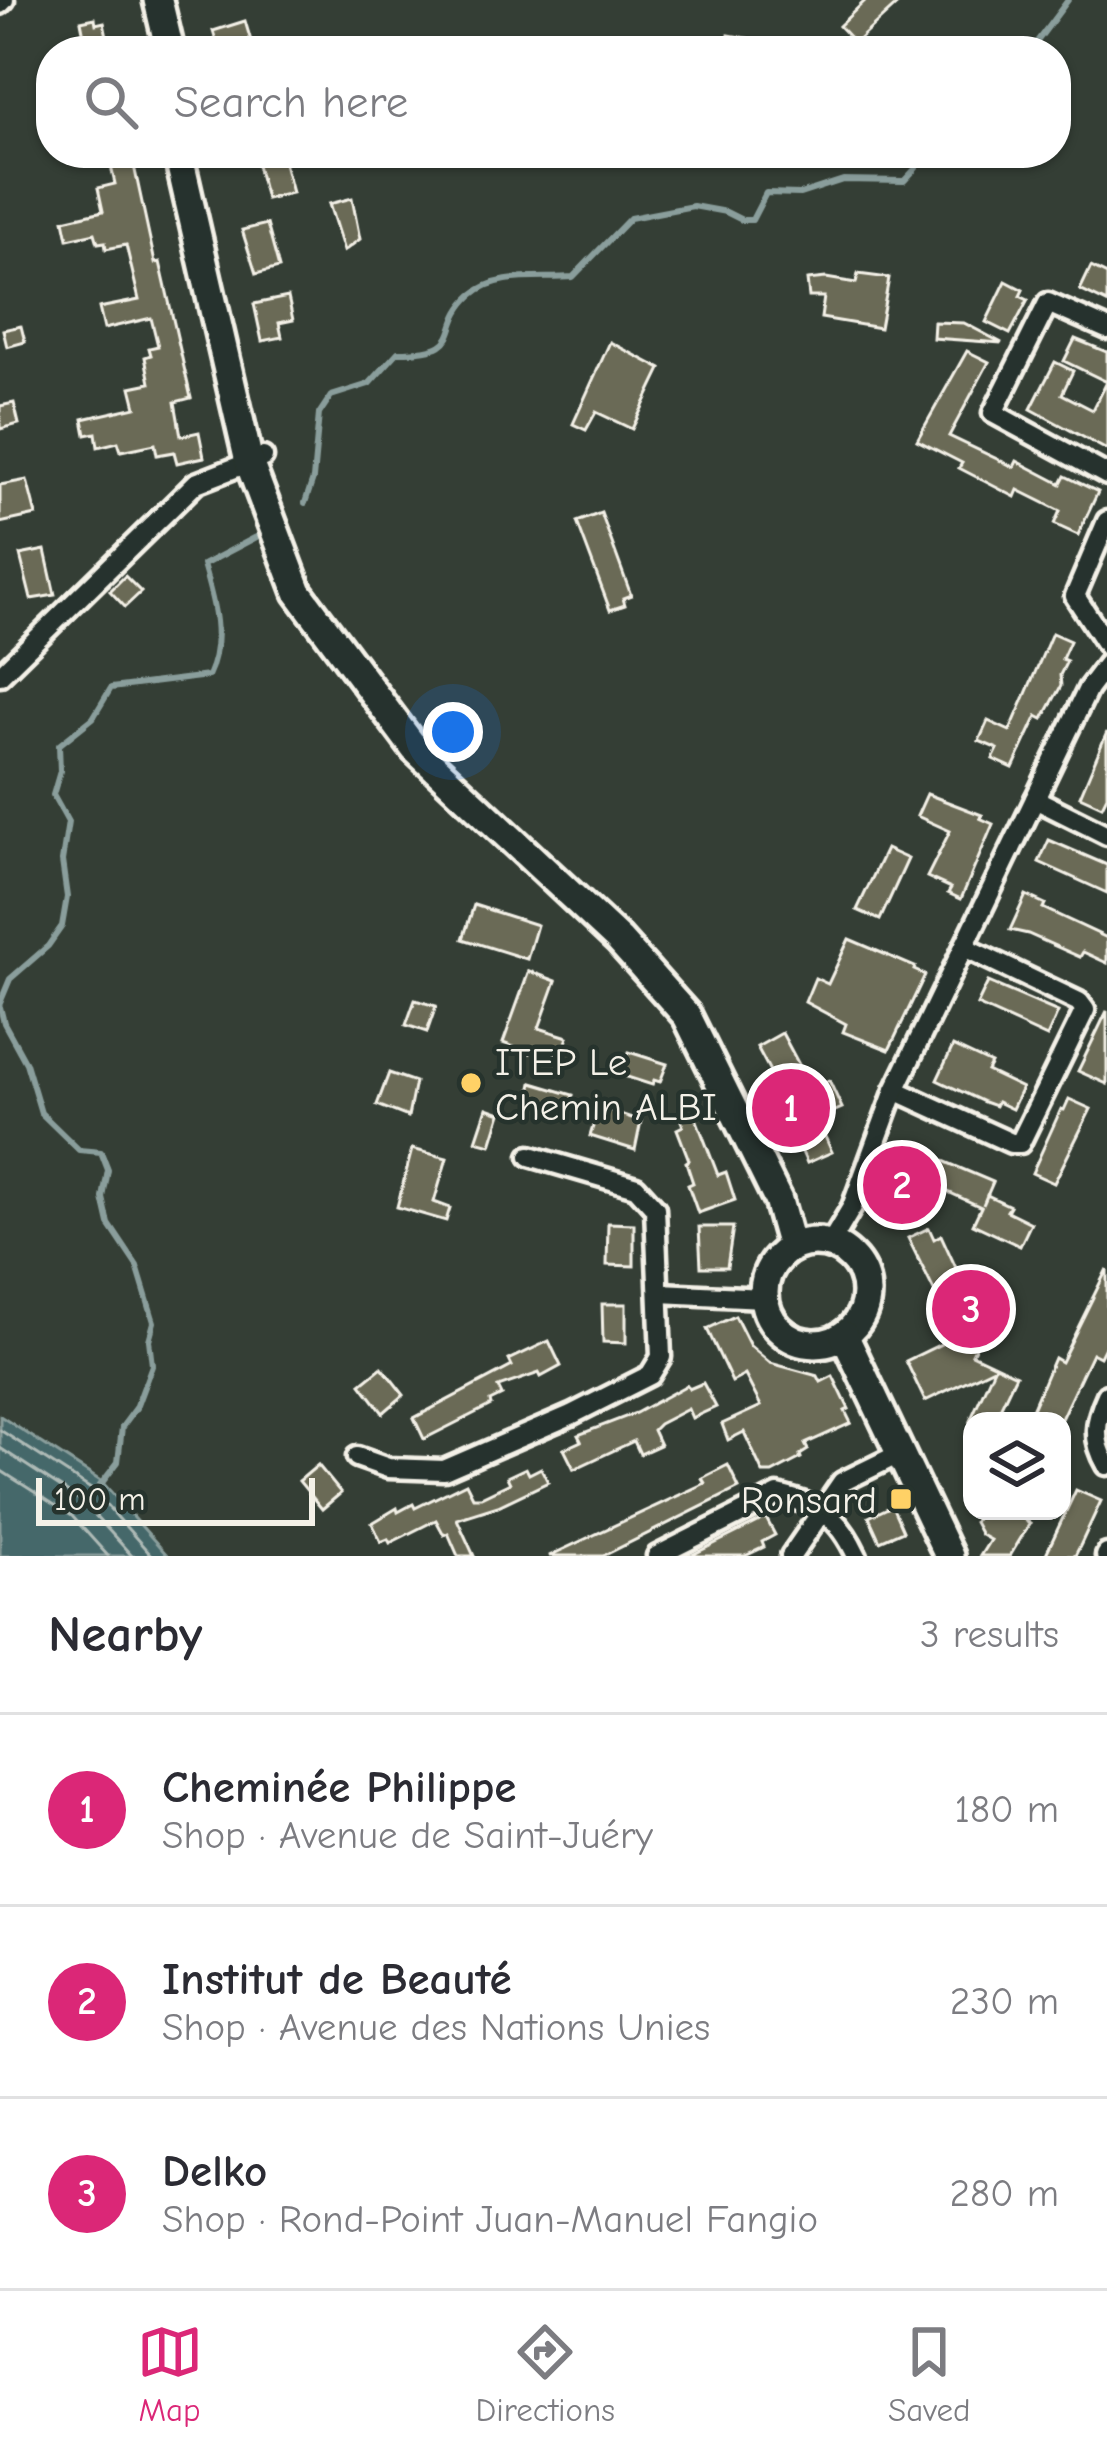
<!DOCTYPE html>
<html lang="en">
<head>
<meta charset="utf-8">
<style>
  :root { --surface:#fff; --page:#f2f2f3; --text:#2b2b33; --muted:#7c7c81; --line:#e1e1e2; --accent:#db2777 }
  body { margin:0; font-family:"Comic Neue",sans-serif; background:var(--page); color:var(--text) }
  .controls { position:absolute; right:36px; bottom:36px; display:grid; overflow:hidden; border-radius:24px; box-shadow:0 3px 9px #0004 }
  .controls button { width:108px; height:108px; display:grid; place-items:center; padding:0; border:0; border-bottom:3px solid var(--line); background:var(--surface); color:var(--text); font:60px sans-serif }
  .scale { position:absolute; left:36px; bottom:30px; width:279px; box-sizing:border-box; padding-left:12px; border:6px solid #f4f1e8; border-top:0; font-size:33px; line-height:42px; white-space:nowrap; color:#f4f1e8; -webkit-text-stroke:9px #26332d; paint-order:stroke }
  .you { position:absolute; left:453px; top:732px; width:42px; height:42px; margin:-30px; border:9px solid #fff; border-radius:50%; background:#1a73e8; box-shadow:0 0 0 18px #1a73e833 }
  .badge { display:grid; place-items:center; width:78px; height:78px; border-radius:50%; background:var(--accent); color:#fff; font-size:39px; font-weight:700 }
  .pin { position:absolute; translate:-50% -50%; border:6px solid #fff; box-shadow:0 3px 12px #0006 }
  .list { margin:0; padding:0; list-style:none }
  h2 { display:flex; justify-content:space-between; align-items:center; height:156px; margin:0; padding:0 48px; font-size:51px }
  h2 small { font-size:39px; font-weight:400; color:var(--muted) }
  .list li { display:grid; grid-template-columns:78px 1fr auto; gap:36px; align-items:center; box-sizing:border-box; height:192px; padding:0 48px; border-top:3px solid var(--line) }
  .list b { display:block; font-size:45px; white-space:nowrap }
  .list p { margin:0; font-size:39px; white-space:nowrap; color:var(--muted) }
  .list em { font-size:39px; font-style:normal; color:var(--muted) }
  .icon { flex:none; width:66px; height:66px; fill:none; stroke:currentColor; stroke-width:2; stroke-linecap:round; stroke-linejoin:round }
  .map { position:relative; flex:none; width:1107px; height:1556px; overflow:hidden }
  .search { position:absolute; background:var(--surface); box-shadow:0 3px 9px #0004; left:36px; right:36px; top:36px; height:132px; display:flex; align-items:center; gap:30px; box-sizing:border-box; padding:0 42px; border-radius:48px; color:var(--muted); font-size:45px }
  .sheet { height:732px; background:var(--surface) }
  nav { display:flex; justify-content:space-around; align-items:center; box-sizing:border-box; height:168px; border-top:3px solid var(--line); background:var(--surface); font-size:33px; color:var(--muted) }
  nav a { display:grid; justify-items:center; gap:6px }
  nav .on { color:var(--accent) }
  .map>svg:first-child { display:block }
  .water { fill:#44676a; stroke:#8a9e9c; stroke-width:3 }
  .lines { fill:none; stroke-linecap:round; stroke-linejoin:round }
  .shore { stroke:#aebab6; stroke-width:3 }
  .stream { stroke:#8a9e9c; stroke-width:6 }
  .building { fill:#6b6b56; stroke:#f4f1e8; stroke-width:3 }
  .street-casing { stroke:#f4f1e8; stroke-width:27 }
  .secondary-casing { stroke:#f4f1e8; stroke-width:36 }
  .street { stroke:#26332d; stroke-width:18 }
  .secondary { stroke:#26332d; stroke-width:27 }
  .poi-dot { fill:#ffd166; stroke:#26332d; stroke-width:4.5 }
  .labels { text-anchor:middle; stroke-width:9; stroke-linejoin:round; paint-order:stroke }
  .poi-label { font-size:39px; fill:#f4f1e8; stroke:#26332d; text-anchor:start }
</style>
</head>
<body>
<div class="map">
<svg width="1107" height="1556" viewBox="0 0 1107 1556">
  <rect width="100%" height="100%" fill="#343e35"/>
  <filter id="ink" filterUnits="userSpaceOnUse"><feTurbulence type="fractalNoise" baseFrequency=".00833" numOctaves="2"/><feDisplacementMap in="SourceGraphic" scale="24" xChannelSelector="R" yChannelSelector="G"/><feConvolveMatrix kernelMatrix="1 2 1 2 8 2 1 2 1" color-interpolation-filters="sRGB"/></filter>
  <g filter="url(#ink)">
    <path class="water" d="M0,1416L102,1482L168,1556H0Z"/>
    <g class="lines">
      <g class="shore">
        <path d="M0,1430L94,1491L152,1556"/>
        <path d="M0,1448L84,1503L132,1556"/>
        <path d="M0,1470L72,1516L108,1556"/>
      </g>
      <g class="stream">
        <path d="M1030,51L1068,0"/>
        <path d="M305,503L313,479L319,414L331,396L369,384L398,352C471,352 436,328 472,295C497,272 542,280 573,277L630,218L693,206L726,212L742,220H752L766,193L800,194L843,180L904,181L916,168L917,153"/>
        <path d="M0,1003L10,979L48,946L62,926L67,897L62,861L68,822L53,795L60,771L59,745L93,718L111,688L208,676C225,640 214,603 203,565L266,532"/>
        <path d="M0,1007L4,1023L26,1063L41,1113L79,1150L101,1152L108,1170L103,1198L109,1224L137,1266L154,1322L149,1340L152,1365L136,1408L122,1427L118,1462L98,1488"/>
      </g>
    </g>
    <g class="building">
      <path d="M866,0H902L855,43L839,26Z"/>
      <path d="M95,18L96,24L104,22L110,51H87L81,21Z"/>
      <path d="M245,21L251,41L242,44L244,51H219L213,31Z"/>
      <path d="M729,35L776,43L775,51H726Z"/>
      <path d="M282,155L292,193L266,199L256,161Z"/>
      <path d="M133,161L155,263L160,262L191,398L175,402L181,436L199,432L204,457L177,463L174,452L157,455L155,444L121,451L118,442L98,447L96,433L86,435L83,419L136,407L131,387L150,383L145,357L151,355L149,348L158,346L151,318L104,329L99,308L139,300L126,245L106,249L105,242L98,243L95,233L68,239L64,220L103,211L98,188L115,184L111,166Z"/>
      <path d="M352,198L360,239L344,251L329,204Z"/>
      <path d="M267,224L279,268L256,274L242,230Z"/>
      <path d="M1091,267L1107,275V303L1080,290Z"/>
      <path d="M858,274L889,278L880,328L821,318L824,297H809L807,280L826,278L856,283Z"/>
      <path d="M1006,281L1023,290L1020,296L1028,300L1010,334L986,322Z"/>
      <path d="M288,297L293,320L279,323L282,337L262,341L254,304Z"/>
      <path d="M934,322L964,323L1002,343L933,338Z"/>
      <path d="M21,326L25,342L7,347L3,330Z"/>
      <path d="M1075,339L1107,352V450L1031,409L1055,362L1073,371L1062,394L1093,410L1107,382L1064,361Z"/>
      <path d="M610,342L661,369L632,429L596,412L586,430L573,424Z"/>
      <path d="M967,351L989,362L949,436L1014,467L1017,461L1061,484L1065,476L1098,492L1078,535L1054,524L1060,511L1018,490L1015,497L959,468L962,463L917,440Z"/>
      <path d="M14,403L19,424L0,429V406Z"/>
      <path d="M27,480L36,515L0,523V485Z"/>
      <path d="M601,513L631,595L623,598L625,605L610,610L577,522Z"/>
      <path d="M45,550L55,595L31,599L20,555Z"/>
      <path d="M125,576L141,592L125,607L110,591Z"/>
      <path d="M1052,633L1070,641L1062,659L1067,661L1060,675L1061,686L1043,719L1037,716L1013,768L993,759L998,749L979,741L988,721L1010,731Z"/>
      <path d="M1107,732V796L1102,806L1080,796Z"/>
      <path d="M927,794L982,815L980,818L993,824L961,899L948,893L951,888L927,877L950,831L917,816Z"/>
      <path d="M1049,840L1107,865V893L1039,862Z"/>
      <path d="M886,849L908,859L880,920L857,910Z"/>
      <path d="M1026,895L1045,904L1043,908L1107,938V963L1083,952L1080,957L1028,934L1010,930Z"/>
      <path d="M474,905L537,925L527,959L463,939Z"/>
      <path d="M849,939L915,967L914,970L925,975L889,1050L843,1032L846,1024L805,1002L815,978L828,984Z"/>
      <path d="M529,971L556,981L539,1028L568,1037L561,1057L532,1047L530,1053L503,1043Z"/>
      <path d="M988,982L1058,1012L1047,1037L977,1005Z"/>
      <path d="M415,1000L436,1006L427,1032L406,1025Z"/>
      <path d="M1107,1011V1084L1078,1071Z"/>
      <path d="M782,1033L812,1089L829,1080L842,1108L817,1119L832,1152L807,1163L780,1104L786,1101L757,1047Z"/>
      <path d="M953,1046L991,1064L987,1071L1022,1088L1012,1109L997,1102L995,1106L984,1102L937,1080Z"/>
      <path d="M629,1052L667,1064L660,1082L654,1080L652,1085L621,1075Z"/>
      <path d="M389,1073L415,1082L408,1117L377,1105Z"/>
      <path d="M532,1083L573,1095L570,1108L529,1097Z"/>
      <path d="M1069,1099L1091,1109L1054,1183L1032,1173L1061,1109L1064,1110Z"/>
      <path d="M599,1107L641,1121L635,1150L590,1136Z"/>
      <path d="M487,1108L501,1113L491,1145L476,1141Z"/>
      <path d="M694,1113L718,1175L726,1172L735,1200L698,1213L688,1185L693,1183L686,1162L689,1160L677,1129L683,1126L680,1118Z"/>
      <path d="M908,1146L993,1182L983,1205L987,1195L1010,1206L1007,1211L1031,1223L1020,1246L973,1224L981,1207L926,1182L914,1207L886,1193Z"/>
      <path d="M412,1149L447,1158L434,1202L450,1208L446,1221L397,1207Z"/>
      <path d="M608,1223L634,1224V1266L607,1265Z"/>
      <path d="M699,1227H733L727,1267H701Z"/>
      <path d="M929,1228L934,1239L941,1235L963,1283L976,1277L993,1311L972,1354L1016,1375L994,1421H970L994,1368L925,1401L906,1361L947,1341L953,1329L908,1238Z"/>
      <path d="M1107,1269V1343L1100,1357L1092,1353L1060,1421H1027L1054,1358L1061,1362Z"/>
      <path d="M602,1304H626V1343L603,1342Z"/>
      <path d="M735,1316L750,1346L770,1363L818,1376L821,1382L833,1376L849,1409L845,1411L851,1423L805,1444L808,1450L800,1455L801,1458L772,1473H763L744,1432L728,1440L722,1424L761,1406L745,1375L732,1382L707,1329Z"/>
      <path d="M549,1341L561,1366L541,1377L539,1373L498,1387L502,1395L490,1401L491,1405L424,1439L414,1418L512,1366L509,1360Z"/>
      <path d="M382,1367L404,1395L383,1413L361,1384Z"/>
      <path d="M703,1383L716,1407L692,1418L688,1409L659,1424L653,1430L660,1445L640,1454L634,1441L574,1469L564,1449L581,1441L578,1435L636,1413L687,1385L689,1389Z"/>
      <path d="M318,1465L341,1493L322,1509L299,1481Z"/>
      <path d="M728,1465L739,1488L603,1556H549L705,1483L702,1478Z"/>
      <path d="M526,1468L529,1474L541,1468L548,1482L498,1506L457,1519L474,1556H458L448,1533L444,1535L436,1520L390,1543L388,1539L381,1542L372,1523L397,1508L398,1512L413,1504L415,1508L466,1483L473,1497H481L510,1483L507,1477Z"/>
      <path d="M1076,1490L1101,1501L1081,1544L1075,1556H1045Z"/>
      <path d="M892,1506L903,1531L880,1541L869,1517Z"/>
      <path d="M981,1511H1010L1030,1523L1010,1556H980L990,1540L981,1535L974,1522Z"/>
      <path d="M766,1518L775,1535L762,1542L764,1547L745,1556H690Z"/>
    </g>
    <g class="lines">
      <defs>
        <g id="street">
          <path d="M0,4L4,0"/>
          <path d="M1107,329L1048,303L993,413L1107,475"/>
          <path d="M1107,521L1075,596L1107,645"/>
          <path d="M0,675L196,483L263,457"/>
          <path d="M1035,799L1107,835"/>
          <path d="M895,1090L1011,1143H1020L1085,1010L1079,1002L964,947"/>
          <path d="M830,1244L852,1207L895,1090L1088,689L1107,664"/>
          <path d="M660,1293L764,1298"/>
          <path d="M1107,1395C1095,1421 1092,1440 1107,1465"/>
          <path d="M357,1457L388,1468L444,1470L571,1415L650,1375L661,1357L655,1208L636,1187L530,1156"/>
          <path d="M657,1556L778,1495C821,1506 838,1515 857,1556"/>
          <path d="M791,1556L842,1482L899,1454"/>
          <path d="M1106,1556L1107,1554"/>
        </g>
        <g id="secondary">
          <path d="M158,0L170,51"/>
          <path d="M178,153L249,462L298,592L415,749L619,940L687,1016L778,1200L791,1247"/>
          <circle cx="815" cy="1293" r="51"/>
          <path d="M844,1335L949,1556"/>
        </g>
      </defs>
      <use href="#street" class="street-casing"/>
      <use href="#secondary" class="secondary-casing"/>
      <use href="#street" class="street"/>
      <use href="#secondary" class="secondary"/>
    </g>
  </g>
  <g class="poi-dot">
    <circle cx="471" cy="1083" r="12"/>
    <rect x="889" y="1487" width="24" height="24" rx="6"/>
  </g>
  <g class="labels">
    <g class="poi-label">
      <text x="495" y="1075">ITEP Le<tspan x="495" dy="45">Chemin ALBI</tspan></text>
      <text x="877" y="1513" text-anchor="end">Ronsard</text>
    </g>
  </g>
</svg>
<div class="controls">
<button><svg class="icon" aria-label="layers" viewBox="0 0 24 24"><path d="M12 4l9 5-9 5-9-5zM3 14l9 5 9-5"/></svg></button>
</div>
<div class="scale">100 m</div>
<div class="you"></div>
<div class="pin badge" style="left:791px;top:1108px">1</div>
<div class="pin badge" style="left:902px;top:1185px">2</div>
<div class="pin badge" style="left:971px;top:1309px">3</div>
<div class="search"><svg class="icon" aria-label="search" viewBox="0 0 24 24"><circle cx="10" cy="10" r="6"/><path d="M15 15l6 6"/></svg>Search here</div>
</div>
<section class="sheet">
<h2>Nearby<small>3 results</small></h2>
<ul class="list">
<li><span class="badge">1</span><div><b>Cheminée Philippe</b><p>Shop · Avenue de Saint-Juéry</p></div><em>180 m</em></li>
<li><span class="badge">2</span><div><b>Institut de Beauté</b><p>Shop · Avenue des Nations Unies</p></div><em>230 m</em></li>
<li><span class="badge">3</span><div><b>Delko</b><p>Shop · Rond-Point Juan-Manuel Fangio</p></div><em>280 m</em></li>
</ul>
</section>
<nav>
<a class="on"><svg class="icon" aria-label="map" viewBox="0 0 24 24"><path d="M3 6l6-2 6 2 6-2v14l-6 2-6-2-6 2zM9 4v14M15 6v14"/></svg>Map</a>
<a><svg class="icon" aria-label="directions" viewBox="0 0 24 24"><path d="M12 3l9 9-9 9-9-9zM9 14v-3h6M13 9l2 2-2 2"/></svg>Directions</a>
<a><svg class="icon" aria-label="saved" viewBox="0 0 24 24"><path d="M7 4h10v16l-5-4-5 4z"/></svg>Saved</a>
</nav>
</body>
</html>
